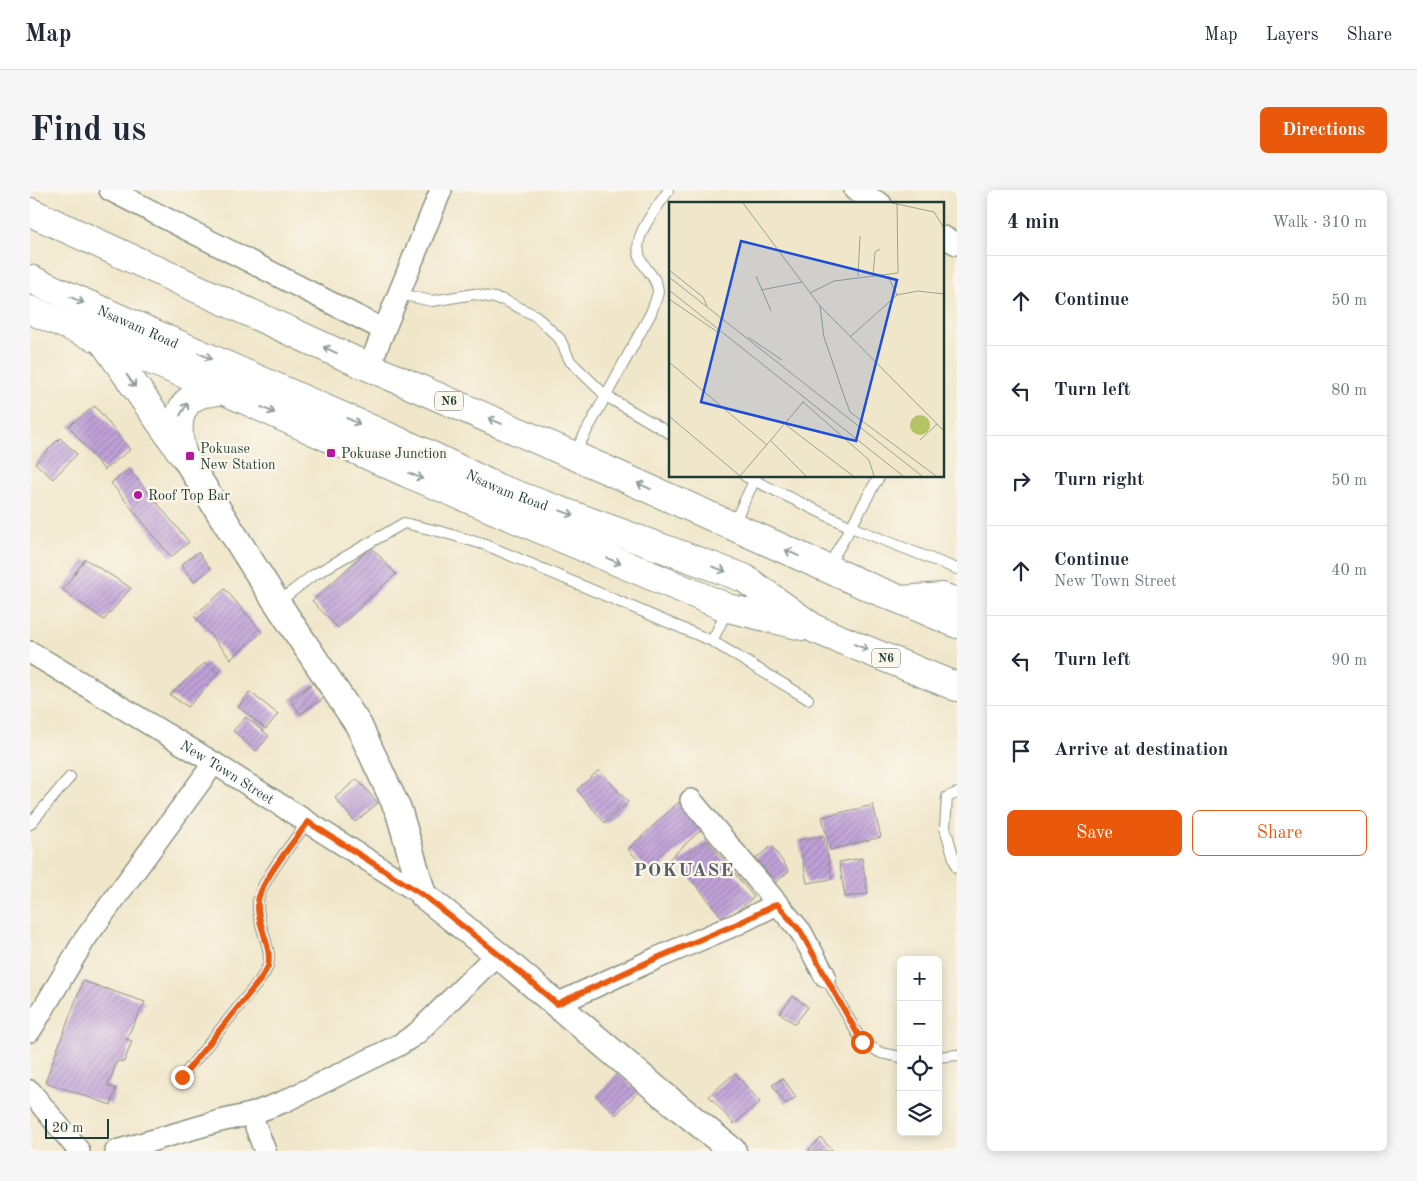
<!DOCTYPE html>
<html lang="en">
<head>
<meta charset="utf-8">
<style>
  :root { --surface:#fff; --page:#f6f6f7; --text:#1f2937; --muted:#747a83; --line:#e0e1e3; --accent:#ea580c }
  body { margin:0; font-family:"Old Standard TT",serif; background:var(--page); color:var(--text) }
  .controls { position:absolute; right:15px; bottom:15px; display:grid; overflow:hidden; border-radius:8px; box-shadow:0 2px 12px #0003 }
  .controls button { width:45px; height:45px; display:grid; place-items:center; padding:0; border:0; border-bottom:1px solid var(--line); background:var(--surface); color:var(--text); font:25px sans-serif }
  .scale { position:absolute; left:15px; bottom:12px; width:64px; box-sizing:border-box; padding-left:5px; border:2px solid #1f3d34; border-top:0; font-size:14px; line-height:18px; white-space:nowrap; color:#1f3d34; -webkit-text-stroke:4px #fbf7ec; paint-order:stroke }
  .stop { position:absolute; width:15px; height:15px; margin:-11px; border:4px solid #ea580c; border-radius:50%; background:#fff }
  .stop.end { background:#ea580c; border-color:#fff; box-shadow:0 1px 5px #0008 }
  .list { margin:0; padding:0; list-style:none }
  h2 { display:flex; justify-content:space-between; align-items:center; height:65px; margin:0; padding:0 20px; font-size:21px }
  h2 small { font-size:16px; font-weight:400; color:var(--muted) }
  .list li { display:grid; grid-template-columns:32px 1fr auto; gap:15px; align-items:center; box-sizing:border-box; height:90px; padding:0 20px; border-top:1px solid var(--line) }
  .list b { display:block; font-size:19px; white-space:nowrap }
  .list p { margin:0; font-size:16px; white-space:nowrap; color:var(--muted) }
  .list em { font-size:16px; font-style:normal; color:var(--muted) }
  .actions { display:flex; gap:10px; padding:15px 20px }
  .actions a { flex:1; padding:11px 0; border:1px solid var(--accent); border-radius:8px; text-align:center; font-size:18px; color:var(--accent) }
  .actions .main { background:var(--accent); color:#fff }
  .icon { flex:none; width:28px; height:28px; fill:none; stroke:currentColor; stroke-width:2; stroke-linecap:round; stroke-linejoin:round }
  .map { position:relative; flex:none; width:927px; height:961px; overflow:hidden; border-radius:8px }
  header { display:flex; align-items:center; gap:30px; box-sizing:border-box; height:70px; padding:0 25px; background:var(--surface); border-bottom:1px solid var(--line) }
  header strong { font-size:24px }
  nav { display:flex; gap:28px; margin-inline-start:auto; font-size:18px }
  .intro { display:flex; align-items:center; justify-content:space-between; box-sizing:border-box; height:120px; padding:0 30px }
  h1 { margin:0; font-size:35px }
  .button { padding:12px 22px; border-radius:8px; background:var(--accent); color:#fff; font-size:18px; font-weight:700 }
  main { display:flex; gap:30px; padding:0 30px }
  aside { flex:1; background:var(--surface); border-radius:8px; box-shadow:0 2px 12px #0003 }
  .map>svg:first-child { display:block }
  .building { fill:url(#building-hatch) }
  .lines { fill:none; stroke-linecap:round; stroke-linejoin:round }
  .service-casing { stroke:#88927f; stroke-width:12 }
  .minor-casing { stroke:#88927f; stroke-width:24 }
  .tertiary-casing { stroke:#88927f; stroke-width:29 }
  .secondary-casing { stroke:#88927f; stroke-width:30 }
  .trunk-casing { stroke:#88927f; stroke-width:30 }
  .service { stroke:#fff; stroke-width:10 }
  .minor { stroke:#fff; stroke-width:21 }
  .tertiary { stroke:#fff; stroke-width:26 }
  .secondary { stroke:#fff; stroke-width:28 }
  .trunk { stroke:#fff; stroke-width:28 }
  .oneway { stroke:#8f9e9a }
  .route { stroke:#ea580c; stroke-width:6 }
  .poi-dot { fill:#b5179e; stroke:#fbf7ec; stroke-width:2 }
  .labels { text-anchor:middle; stroke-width:4.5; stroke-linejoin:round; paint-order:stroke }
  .shield { fill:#fbf7ec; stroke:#61756b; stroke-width:1 }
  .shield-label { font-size:12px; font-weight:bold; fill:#1f3d34 }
  .street-label { font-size:14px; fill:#1f3d34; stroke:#fbf7ec }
  .poi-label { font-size:14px; fill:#1f3d34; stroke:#fbf7ec; text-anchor:start }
  .district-label { font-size:19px; font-weight:bold; letter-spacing:1px; fill:#57606d; stroke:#fbf7ec }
  .inset-road { fill:none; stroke:#9ca28e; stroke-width:1 }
  .view { fill:#1d4ed8; fill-opacity:0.15; stroke:#1d4ed8; stroke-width:2.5 }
  .inset-edge { fill:none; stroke:#1f3d34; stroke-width:2.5 }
</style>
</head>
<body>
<header>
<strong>Map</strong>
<nav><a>Map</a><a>Layers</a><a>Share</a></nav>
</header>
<div class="intro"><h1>Find us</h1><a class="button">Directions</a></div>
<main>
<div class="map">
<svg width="927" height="961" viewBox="0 0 927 961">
  <defs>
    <pattern id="building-hatch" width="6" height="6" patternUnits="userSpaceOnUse" patternTransform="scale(1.25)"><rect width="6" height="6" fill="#c0a1d8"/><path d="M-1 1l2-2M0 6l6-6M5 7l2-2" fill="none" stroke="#9b84b0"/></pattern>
  </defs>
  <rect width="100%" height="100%" fill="#fbf7ec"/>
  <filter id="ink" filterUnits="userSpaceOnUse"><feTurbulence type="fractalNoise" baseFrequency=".02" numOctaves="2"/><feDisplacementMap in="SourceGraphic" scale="10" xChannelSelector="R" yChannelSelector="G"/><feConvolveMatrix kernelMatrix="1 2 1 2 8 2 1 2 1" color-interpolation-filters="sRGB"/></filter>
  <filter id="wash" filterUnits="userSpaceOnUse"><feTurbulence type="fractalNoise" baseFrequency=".0096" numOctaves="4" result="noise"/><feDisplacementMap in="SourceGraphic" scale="20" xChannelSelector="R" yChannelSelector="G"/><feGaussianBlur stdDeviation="1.12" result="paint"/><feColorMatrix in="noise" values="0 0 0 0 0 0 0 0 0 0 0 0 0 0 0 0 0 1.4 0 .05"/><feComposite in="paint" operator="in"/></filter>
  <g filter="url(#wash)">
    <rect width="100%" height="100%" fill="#f0e6ca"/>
    <g id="blocks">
      <g class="building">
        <path d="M65,216L100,260L74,280L39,236Z"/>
        <path d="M30,248L47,264L23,289L5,273Z"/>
        <path d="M99,279L159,352L141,367L81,293Z"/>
        <path d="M341,357L366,384L308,438L282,411Z"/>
        <path d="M168,362L181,379L164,392L151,375Z"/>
        <path d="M55,369L101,398L74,430L33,400Z"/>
        <path d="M195,399L232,442L201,469L164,426Z"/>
        <path d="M175,473L189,483L158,517L140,505Z"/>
        <path d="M283,493L294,508L270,524L260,509Z"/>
        <path d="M220,502L248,524L236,539L208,517Z"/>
        <path d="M216,527L239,546L226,561L203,541Z"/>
        <path d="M569,580L598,612L575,633L547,600Z"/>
        <path d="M327,589L348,613L325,632L305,608Z"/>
        <path d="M649,612L673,638L622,685L598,659Z"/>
        <path d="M843,615L851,647L800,660L792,627Z"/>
        <path d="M794,646L802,689L777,693L769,650Z"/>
        <path d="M677,650L724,707L695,731L648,673Z"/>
        <path d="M742,656L759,681L745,693L726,668Z"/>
        <path d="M832,668L838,704L815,707L809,672Z"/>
        <path d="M53,791L115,812L96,849L102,851L94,872L87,871L78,896L86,899L81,915L15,892Z"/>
        <path d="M763,806L778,817L765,834L750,823Z"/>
        <path d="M588,883L608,902L586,925L566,906Z"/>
        <path d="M705,883L730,912L704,934L679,906Z"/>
        <path d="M753,888L766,907L756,914L742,895Z"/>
        <path d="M791,948L803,961H778Z"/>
      </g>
    </g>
  </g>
  <g filter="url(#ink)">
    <use href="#blocks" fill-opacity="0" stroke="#88927f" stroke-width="1"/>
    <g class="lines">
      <defs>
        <g id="service">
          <path d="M369,104L402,111L444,104L474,110L506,126L530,149L540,171L576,206L641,244"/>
          <path d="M544,264L621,123C623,116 628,107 628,101C627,82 604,76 609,51C612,35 629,15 638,1"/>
          <path d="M715,286L821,337L927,379"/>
          <path d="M703,335L726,287"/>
          <path d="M797,378L821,337L844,295L850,286"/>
          <path d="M247,413L282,386L374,333L412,342L456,355L682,451L698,419"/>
          <path d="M682,451L778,509"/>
          <path d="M927,603L917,607L915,638L927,678"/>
          <path d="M0,634L40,587"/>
          <path d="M795,786L832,852L851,863L871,867"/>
          <path d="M908,867L927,865"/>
          <path d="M152,887L230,790C233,786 236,781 238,776C243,756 226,734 228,712C229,693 266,649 278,631"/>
        </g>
        <g id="minor">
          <path d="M80,0L354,140"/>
          <path d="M825,0L851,14"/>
          <path d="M913,47L927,54"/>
          <path d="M339,177L411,0"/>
          <path id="s1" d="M0,462L184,573L393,705"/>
          <path d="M661,610L771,742L795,786"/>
          <path d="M527,814L627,768L707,734L747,714"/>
          <path d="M0,841L55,749L184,573"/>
          <path d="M0,901L49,961"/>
          <path d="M221,924L235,961"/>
          <path d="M86,961L186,932L221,924L253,912L369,855L386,844L467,764"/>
        </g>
        <path id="tertiary" d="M152,263L240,402L329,536L369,622L393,705L467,764L631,903L703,961"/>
        <path id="secondary" d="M871,410L912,407L927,412"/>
        <g id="trunk">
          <path d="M0,22L323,170L577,280L839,397L871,410L927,434"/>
          <path id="s2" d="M0,89L400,265L468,298L714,388L785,439L927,497"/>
          <path d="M0,120L193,200L377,283L698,418L772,436"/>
          <path d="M73,151L152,263"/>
          <path d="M152,263C147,243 144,217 166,206C173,202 185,202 193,200"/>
        </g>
      </defs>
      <use href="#service" class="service-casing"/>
      <use href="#minor" class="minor-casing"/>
      <use href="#tertiary" class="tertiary-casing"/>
      <use href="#secondary" class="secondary-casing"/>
      <use href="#trunk" class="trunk-casing"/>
      <use href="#service" class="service"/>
      <use href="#minor" class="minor"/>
      <use href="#tertiary" class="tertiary"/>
      <use href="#secondary" class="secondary"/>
      <use href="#trunk" class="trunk"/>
    </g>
    <defs><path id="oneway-shaft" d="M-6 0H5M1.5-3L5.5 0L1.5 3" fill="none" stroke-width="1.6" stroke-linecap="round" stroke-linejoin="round" transform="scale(1.25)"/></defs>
    <g class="oneway">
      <use href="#oneway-shaft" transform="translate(47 110) rotate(24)"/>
      <use href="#oneway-shaft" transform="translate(300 160) rotate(-155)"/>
      <use href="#oneway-shaft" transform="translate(175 166) rotate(24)"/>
      <use href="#oneway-shaft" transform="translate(101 191) rotate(55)"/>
      <use href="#oneway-shaft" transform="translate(154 219) rotate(-59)"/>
      <use href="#oneway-shaft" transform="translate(238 220) rotate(24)"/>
      <use href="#oneway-shaft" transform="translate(323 231) rotate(24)"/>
      <use href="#oneway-shaft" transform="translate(465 231) rotate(-157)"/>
      <use href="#oneway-shaft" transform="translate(386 286) rotate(23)"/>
      <use href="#oneway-shaft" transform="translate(614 296) rotate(-156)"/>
      <use href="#oneway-shaft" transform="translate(537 323) rotate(20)"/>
      <use href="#oneway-shaft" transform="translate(762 363) rotate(-156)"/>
      <use href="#oneway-shaft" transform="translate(584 371) rotate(23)"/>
      <use href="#oneway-shaft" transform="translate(689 379) rotate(20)"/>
      <use href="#oneway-shaft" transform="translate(831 457) rotate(22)"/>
    </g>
  </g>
  <g class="lines" filter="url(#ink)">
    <path class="route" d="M152,887L230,790C232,786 236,781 238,776C243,756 226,734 228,712C229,693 266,649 278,632L393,705L468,764L527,814L627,768L707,734L747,714L771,742L832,852"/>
  </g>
  <g class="poi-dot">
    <rect x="296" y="258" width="10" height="10" rx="2.5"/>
    <rect x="155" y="261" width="10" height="10" rx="2.5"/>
    <circle cx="108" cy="305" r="5"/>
  </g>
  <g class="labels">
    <g class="shield">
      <rect x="405" y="201.5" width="28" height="19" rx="4"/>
      <rect x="842" y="458.5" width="28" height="19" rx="4"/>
    </g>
    <g class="shield-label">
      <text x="419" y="215">N6</text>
      <text x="856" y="472">N6</text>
    </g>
    <g class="street-label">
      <text dy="5" stroke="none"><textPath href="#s2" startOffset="118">Nsawam Road</textPath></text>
      <text dy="5" stroke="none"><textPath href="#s2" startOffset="522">Nsawam Road</textPath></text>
      <text dy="5" stroke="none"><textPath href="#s1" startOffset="231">New Town Street</textPath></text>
    </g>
    <g class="poi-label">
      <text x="170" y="263">Pokuase<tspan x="170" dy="16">New Station</tspan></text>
      <text x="311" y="268">Pokuase Junction</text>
      <text x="118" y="310">Roof Top Bar</text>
    </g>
    <g class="district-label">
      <text x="654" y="686">POKUASE</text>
    </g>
  </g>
  <g transform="translate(639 12)">
    <rect width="275" height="275" fill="#f0e6ca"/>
    <path d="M241 223a10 10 0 1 1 20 0a10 10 0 1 1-20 0Z" fill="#b5c467"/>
    <path class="inset-road" d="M74,1L151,104L275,229M223,1L265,10L275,26M0,68L34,95L38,104M87,74L102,109M189,74L191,34M204,74L206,50L211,47M219,74L228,93M0,75L253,274M0,88L234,274M92,88L133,80M141,91L165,79L229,71L228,1M0,97L50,131M151,104L155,135L173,188M79,135L113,158M181,135L228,93L249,89L275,92M0,160L98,243M173,188L181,210M134,200L200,258L205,274M181,210L267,274M0,214L71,274M117,223L184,274M251,238L268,222M102,239L137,274M71,274L135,199"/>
    <path class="view" d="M72,39L228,78L187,239L32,200Z"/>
    <rect width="275" height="275" class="inset-edge"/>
  </g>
</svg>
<div class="controls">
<button>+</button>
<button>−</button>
<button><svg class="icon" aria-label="locate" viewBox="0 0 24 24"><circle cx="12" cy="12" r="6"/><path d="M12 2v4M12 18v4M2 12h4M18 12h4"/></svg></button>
<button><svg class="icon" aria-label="layers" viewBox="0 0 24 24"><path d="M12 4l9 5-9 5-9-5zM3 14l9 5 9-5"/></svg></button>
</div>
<div class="scale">20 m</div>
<div class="stop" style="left:832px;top:852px"></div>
<div class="stop end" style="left:152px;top:887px"></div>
</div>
<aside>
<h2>4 min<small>Walk · 310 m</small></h2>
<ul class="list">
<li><svg class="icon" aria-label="ahead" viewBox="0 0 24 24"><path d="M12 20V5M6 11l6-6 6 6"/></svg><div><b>Continue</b></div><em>50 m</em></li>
<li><svg class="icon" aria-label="left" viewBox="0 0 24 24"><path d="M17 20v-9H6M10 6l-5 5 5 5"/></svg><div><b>Turn left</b></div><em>80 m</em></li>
<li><svg class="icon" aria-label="right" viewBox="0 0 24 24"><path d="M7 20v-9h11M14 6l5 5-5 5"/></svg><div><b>Turn right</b></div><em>50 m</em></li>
<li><svg class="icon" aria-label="ahead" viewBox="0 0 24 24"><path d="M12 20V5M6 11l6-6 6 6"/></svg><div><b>Continue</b><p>New Town Street</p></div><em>40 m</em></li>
<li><svg class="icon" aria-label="left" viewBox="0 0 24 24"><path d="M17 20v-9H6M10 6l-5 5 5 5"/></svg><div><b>Turn left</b></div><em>90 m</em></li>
<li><svg class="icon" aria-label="arrive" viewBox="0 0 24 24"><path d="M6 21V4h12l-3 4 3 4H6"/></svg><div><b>Arrive at destination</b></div></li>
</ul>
<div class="actions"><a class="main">Save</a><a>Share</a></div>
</aside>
</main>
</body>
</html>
